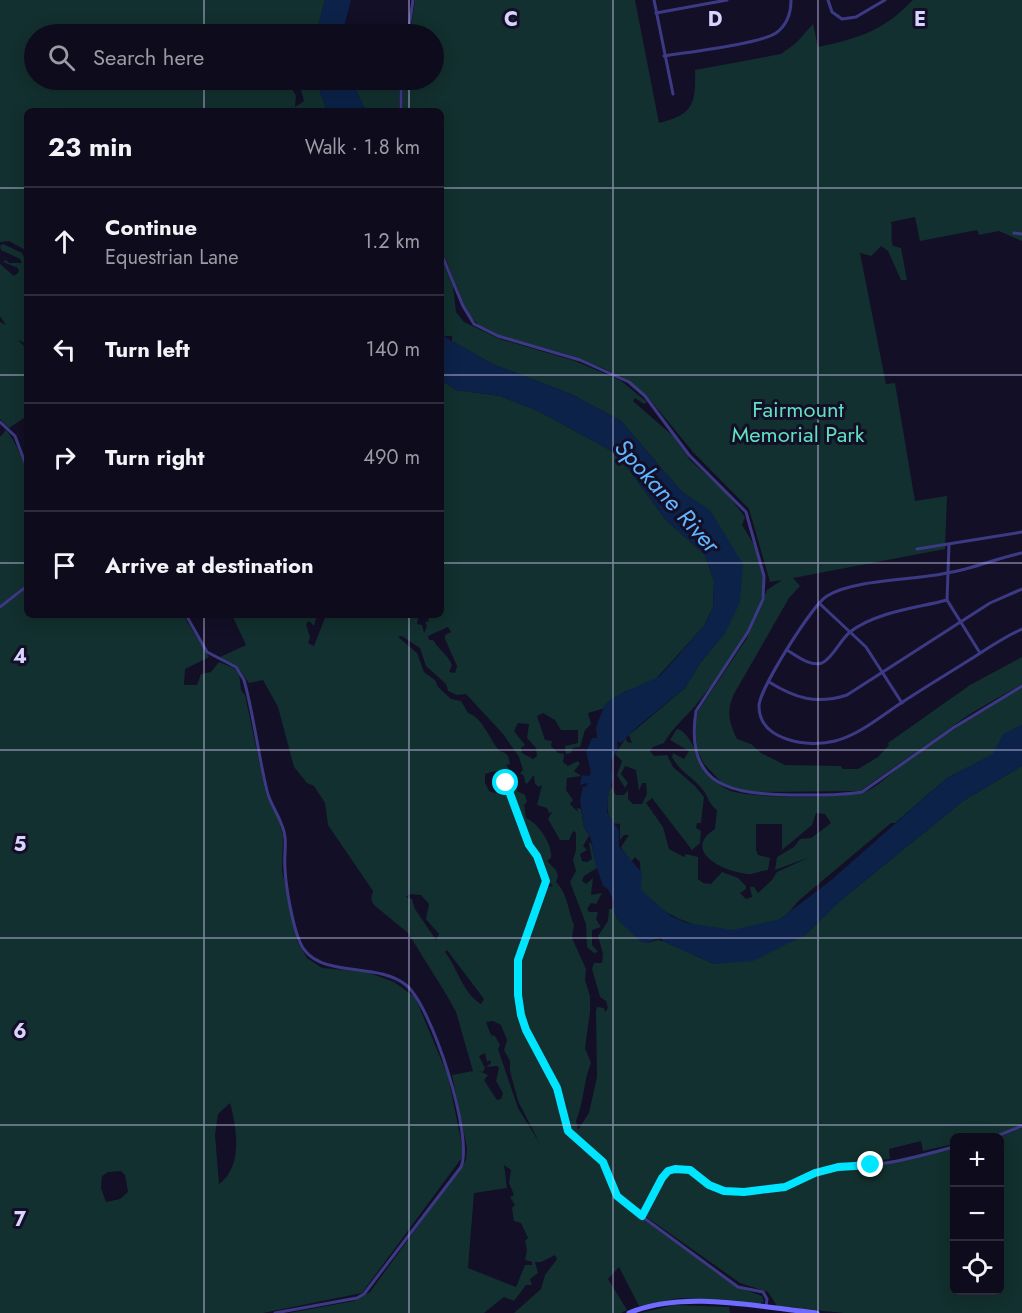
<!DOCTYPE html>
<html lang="en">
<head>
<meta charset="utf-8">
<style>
  :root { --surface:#0e0b1c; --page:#171425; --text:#f1f3f6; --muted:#9b9ba3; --line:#2e2b3b }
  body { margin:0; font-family:Jost,sans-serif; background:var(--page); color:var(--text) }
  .controls { position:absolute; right:18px; bottom:18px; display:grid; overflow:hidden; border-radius:9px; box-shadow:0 3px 15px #0003 }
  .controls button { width:54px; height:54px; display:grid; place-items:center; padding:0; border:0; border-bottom:2px solid var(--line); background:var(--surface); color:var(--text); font:30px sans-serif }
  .stop { position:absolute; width:18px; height:18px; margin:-14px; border:4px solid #00e5ff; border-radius:50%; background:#fff }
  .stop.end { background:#00e5ff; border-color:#fff; box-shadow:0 2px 6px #0008 }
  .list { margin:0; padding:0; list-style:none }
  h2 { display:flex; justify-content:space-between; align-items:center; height:78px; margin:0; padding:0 24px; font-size:26px }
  h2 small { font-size:20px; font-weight:400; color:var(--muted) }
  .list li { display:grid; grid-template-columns:39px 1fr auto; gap:18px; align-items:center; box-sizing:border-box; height:108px; padding:0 24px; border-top:2px solid var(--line) }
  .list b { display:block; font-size:22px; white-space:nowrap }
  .list p { margin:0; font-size:20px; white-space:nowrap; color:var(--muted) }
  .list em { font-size:20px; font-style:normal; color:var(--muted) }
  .icon { flex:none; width:33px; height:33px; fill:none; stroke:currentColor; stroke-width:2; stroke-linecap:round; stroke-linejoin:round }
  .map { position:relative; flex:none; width:1022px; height:1313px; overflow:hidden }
  .search { position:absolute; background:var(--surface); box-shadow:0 3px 15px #0003; left:24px; top:24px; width:420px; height:66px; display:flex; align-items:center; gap:15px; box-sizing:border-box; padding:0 21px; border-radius:33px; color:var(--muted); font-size:22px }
  .panel { position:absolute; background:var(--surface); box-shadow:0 3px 15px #0003; left:24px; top:108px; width:420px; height:510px; border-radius:9px }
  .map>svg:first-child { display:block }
  .green { fill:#12302f; fill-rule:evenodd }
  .water { fill:#0c2248 }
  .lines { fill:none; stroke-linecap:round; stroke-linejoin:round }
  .minor { stroke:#3d3a85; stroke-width:3 }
  .secondary { stroke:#6f6bff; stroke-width:5 }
  .route { stroke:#00e5ff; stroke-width:8 }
  .grid { fill:none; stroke:#d9d4ff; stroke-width:1.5; stroke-opacity:0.55 }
  .labels { text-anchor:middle; stroke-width:6; stroke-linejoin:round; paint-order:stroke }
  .park-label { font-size:22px; fill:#5fe0c0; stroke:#130f26 }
  .water-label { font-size:24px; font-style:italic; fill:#62b6ff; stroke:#130f26 }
  .grid-label { font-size:20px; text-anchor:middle; font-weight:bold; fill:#d9d4ff; stroke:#130f26; stroke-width:6; stroke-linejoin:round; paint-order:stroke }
</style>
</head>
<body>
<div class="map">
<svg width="1022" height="1313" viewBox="0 0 1022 1313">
  <rect width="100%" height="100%" fill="#130f26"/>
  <g class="green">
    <path d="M0,0H325L316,34H34V80H287L296,96L295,107L304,101L298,80H316L327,111H27V251L9,241L0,242Z"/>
    <path d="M415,0H635L659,123C693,115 696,104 695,70L781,54L796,43L813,24L818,47C860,38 883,31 913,0H1022V241L999,231L979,235L977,230L920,241L915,217L891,222C893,230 890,239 893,246L901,248L907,280H901L888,251L881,246L871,256L860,253L886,384L895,383L915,501L947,496L945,549L793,578L800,586L789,598L734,694C726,711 729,722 737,739L751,744L761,753L785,765L841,766L842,769H858L878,757L889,745L888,743L970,685L1022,657V684L970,714L860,791L749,792L723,784L704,764L697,750L695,726L698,711L747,638L767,590L782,580L770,582L749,509L693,452L647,396L629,381L605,369L566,354L497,335L483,329L468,315L441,248V111H403V80H434V34H410Z"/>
    <path d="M351,80H399V111H366Z"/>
    <path d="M3,244L22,253L27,264V344L18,340L27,349V416L9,428L0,419V322L6,325L0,316V264L14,276L19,272L18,268L3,262L6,260L9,263H22L20,259L1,250L0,246Z"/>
    <path d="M441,258L453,286L456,312L464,322L500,339L575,361L620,380L647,402L644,404L635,398L633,401L673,436L690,460L728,495L745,517L742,525C754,543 766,566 763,589C760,620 719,677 699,701C688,716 673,726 664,743L653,747L650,751L654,756L667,755L673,767L695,786L704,797L701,823H697L696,828L701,831L700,843L692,850L652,798L646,803L663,827L669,849L684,857L686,854L698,857V879L703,883L711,884L722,872L738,878L746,886V889L740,893L746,899L752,897L750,887H754L758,893L772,880L777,872L810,857L775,870L777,857L794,847L800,839L811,838L831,823L825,814L816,813L812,825L782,850V824H756V850L758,855L770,858L768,870C762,871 755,873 751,874C728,874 679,852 715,829L717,810C708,803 709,798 703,790C693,777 679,771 672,757L673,753L684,759L689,751L670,740L677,729C695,732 700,780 731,791C752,798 847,800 867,791C883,783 896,768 911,758C947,733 984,710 1022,687V725L1003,735L994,754L947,778L895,823H891C862,848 832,872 803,897C794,904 791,913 780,919C735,941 673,929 641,890L640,862L635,857L631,862L621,847L629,835H624L620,840V824L611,823C606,810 607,799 610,785L616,795H624L628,790V799L633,804H642L647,794L646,783H642L639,791L636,770L625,766L621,774L628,783L625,788L617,775L622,761L615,754L626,738L627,742L632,743L629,735L685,688L700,663L725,633L710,511L682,492L621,421L571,394L492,364L452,341V336H445L441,331Z"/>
    <path d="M441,380L456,390L500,396L538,411L610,450L627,467L666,520L705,555L714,581L713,607L704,626L654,681L624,692L602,709L588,713L591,724L585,730L580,747L573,748L571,753L566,754L565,746L578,743V730H561L555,720L543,713L537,716L545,740L552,741L551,746L558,753L564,754L563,762L568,766L578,761L580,764L574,771L581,776L567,778L566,790L573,800L570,804L578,812L577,808L581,809L584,827L589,836L583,846L587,850L580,854L582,861L587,862L592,859L589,843H591L597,868L584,876L582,881L586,884L593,878L591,895L602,893L596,904L591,903L587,909L589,912H598L596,919L601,927L592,930V945L598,952L594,953L587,947L586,924L570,882L576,871L573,860L576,850V833L573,831L569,840H560L548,819L552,812L549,813L547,808L537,805L542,785L539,787L535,784L534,775L527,784L525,782L524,776L520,773L523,770L519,757L503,734L466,694L457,695L448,691L446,684L426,666L420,648L402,636L398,637L417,653L424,672L435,680L438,687L451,699L461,701L468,713C482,717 489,738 498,749C502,754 504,750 508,756L510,764L506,765L516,777L517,791L525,795L527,802L524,805L526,818C537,822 553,844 551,858L547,861L556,870L558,876L556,882C568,894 568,911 574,925L572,938L586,969L585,980L590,996V1012L585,1048L591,1063C583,1082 584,1103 576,1121L578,1130L589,1113L597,1077L596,1011L597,1007L604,1008L605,1012L608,1008L606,1001L600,997L592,969L594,963H602L603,954L598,936L608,921L609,909H613L618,920L647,943L658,940L663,941L714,964L805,935L841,900L963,801L1022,766V1123C1004,1139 977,1137 954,1138V1144L923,1151L921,1141L889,1149L890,1159C865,1162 837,1163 813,1172C785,1182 775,1190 743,1191C711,1192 694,1160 671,1168C653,1175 653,1201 640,1212C614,1202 617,1177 602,1159C593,1147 579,1143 571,1132C561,1120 563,1099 557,1084C549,1064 535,1047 527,1028C505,979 531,932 547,887L553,886L548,881L541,857L530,842L512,789L505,776L495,771L485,774V783L489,791L495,793L501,788L506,790L545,882L515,961L518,1013L524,1029L553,1083L567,1132L600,1162L615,1196L624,1205L733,1285L762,1296L764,1301L760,1304L680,1298L639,1306L619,1267L608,1279L627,1310L621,1313H514L541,1289L545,1275L557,1259L555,1255L541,1262H535L538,1273L530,1279L532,1285H526L514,1301L504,1297L484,1313H289L354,1301L370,1292L466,1160L467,1148L452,1075L473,1071L456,1012L446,994L408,933L374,905L371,899L373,891L328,825L325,803L314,786L307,783L294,767L278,707L263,680L249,683L236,665L218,658L246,645L232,615H317L314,626L309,621L306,624L310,637L308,643L314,646L326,615H419L417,624L422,625L424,633L427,626L425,623L429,620L428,615H441ZM448,627L451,632L445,635V639L457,666L455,673L449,672L452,665C448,655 439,650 433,640H429L428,636ZM518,723L529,724L527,738L536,748L537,756L533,759L522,753L521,748L525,745L514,731ZM409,894L421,895L429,904L426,919L439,934L436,940L415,909L412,899L406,897ZM447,950L484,999L481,1004C462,992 458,969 445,952ZM493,1021L501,1025L507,1040L504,1050L510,1061V1071L518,1101L540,1144L518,1108L498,1049L500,1045L495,1036L491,1035L486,1022ZM485,1053L487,1062L490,1060L491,1063L486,1067L497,1066L499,1068L496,1081L503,1093L501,1099L497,1100L484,1080L488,1075L477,1070L483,1072L485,1068L479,1056ZM504,1165L511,1170L509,1183L514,1195L510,1197L515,1205L512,1208L514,1221L521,1223L528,1238L525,1241L527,1250L525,1260L532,1262V1265H525L516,1287L468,1268L474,1193L507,1188Z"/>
    <path d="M6,430C14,439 25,462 27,474C29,485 22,492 27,503V584L0,605V437Z"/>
    <path d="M27,588V615H120C134,620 165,615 183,615L209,657L185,669L184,685H197L201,674L211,672L219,662L234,668L239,674L241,690L245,695L266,794L277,816L283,836L282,870L297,941L307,958L322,968L367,972L394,982L415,997L448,1076L463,1150L461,1159L362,1293L263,1313H0V609ZM230,1103C237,1129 243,1167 219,1184L215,1135L218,1114ZM121,1171L125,1175L128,1192L120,1199L106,1202L101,1188L102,1176L108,1172Z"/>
    <path d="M1022,1128V1313H844L777,1306L768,1292L740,1283L645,1216L663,1180L675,1171L692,1173L709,1186L724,1193L764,1194L785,1189L814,1176L838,1169L875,1167L954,1148V1290H1000L999,1137Z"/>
    <path d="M674,1305L729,1307L730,1313H640Z"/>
  </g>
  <g class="water">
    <path d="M325,0H351L342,34H316Z"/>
    <path d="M316,80H351L366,111H327Z"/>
    <path d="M441,331L445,337L492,364L571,394L621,421L682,492L710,510L743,564L740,602L725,633L700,663L685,688L637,727L621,743L617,741L618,748L611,762L613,778L608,797L607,812L619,831V846L642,873L641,890L671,916L687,923L733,930L780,919L829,882L947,778L993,754L1003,734L1022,725V766L963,801L841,900L805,935L753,961L714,964L663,941L661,937L647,943L641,942L618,920L613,909L614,902L608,889L603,886L595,863L591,839L584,827L580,800L583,786L586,787L588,783L580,785L582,775L589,776L591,772L586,752L592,738H597L596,727L605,704L616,696L660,676L704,626L713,607L714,581L705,555L666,520L627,467L610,450L538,411L500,396L456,390L441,380Z"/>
  </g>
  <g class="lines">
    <g class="minor">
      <path d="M654,0L673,94"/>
      <path d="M828,0L832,12L842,19L856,17L885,0"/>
      <path d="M656,13L727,0"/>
      <path d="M408,34L413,0"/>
      <path d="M664,56C688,52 759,44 776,33C787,25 791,13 791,0"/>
      <path d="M401,80V111"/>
      <path d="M1014,233L1022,234"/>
      <path d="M441,253L463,306L474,324L498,336L580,360L629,382L645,396L689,455L746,512L764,576L763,599L748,632L696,711C684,788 733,794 793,795C816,795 839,796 862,792L953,728L1022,686"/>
      <path d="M0,422L15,436L27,468"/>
      <path d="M27,496V497"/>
      <path d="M949,545L947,600L980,653"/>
      <path d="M917,549L1022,532"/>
      <path d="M1022,553C997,558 973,569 947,573C917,580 853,579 827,596C812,605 759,690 759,706C759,741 809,748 835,741C858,735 879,718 898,705C922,689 947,674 971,659C988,648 1004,637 1022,629"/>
      <path d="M819,603L866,647L902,703"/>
      <path d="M0,607L27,586"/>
      <path d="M186,615L207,652L236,667L244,680C254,716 258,754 267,791C271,807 283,820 285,837C286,848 284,858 285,869C286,888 292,922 299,940C314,981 375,960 406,985C432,1006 474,1137 461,1167L364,1294L357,1298L275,1313"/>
      <path d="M787,650C797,656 810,667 822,663C833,658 840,640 850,632C875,612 917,608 947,600"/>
      <path d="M769,682C795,698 816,705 847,695L990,603L1022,589"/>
      <path d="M505,783L529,845L537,856L546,881L518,960V995L521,1015L526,1030L557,1088L568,1131L603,1162L617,1196L625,1204L738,1287L763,1292L767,1299L766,1306"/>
      <path d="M992,1138L1022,1126"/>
      <path d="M642,1217C648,1204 657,1176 670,1170C688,1163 697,1178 710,1185C721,1191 734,1192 746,1192C783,1192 803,1173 838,1167C851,1165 865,1166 879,1164C904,1161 930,1153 954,1147"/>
    </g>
    <path class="secondary" d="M629,1313C683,1290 759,1307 817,1313"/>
  </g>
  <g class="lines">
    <path class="route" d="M506,783L529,845L537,856L546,881L518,960V995L521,1015L526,1030L557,1088L568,1131L603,1162L617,1196L642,1216L662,1178L668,1171L675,1169L690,1170L709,1185L724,1191L744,1192L785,1187L815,1173L838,1167L871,1165"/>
  </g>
  <path class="grid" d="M204,0V34M409,0V34M613,0V1313M818,0V1313M204,80V111M409,80V111M0,188H27M441,188H1022M0,375H27M441,375H1022M0,563H27M441,563H1022M204,615V1313M409,615V1313M0,750H1022M0,938H1022M0,1125H1022"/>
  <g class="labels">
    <g class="park-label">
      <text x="798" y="417">Fairmount<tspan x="798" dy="25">Memorial Park</tspan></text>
    </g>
    <g class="water-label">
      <text transform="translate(667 496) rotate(48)" y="8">Spokane River</text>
    </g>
  </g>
  <g class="grid-label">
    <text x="511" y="26">C</text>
    <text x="715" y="26">D</text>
    <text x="920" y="26">E</text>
    <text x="20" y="663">4</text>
    <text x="20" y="851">5</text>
    <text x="20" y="1038">6</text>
    <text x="20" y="1226">7</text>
  </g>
</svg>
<div class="controls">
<button>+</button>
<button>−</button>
<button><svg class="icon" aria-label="locate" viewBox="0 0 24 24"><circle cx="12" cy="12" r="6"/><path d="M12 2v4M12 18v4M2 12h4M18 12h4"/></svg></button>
</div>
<div class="stop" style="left:506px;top:783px"></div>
<div class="stop end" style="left:871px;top:1165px"></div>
<div class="search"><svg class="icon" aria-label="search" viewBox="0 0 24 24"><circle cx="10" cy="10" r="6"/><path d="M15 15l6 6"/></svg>Search here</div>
<section class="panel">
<h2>23 min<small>Walk · 1.8 km</small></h2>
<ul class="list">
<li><svg class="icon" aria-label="ahead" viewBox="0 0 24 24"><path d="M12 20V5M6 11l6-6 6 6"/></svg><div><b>Continue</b><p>Equestrian Lane</p></div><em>1.2 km</em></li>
<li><svg class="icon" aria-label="left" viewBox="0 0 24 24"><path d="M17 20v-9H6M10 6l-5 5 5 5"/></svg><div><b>Turn left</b></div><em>140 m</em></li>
<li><svg class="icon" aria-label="right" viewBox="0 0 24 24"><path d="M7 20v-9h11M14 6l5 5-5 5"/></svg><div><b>Turn right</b></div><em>490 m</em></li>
<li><svg class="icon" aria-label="arrive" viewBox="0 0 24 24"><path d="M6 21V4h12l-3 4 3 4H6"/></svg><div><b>Arrive at destination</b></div></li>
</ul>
</section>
</div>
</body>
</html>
